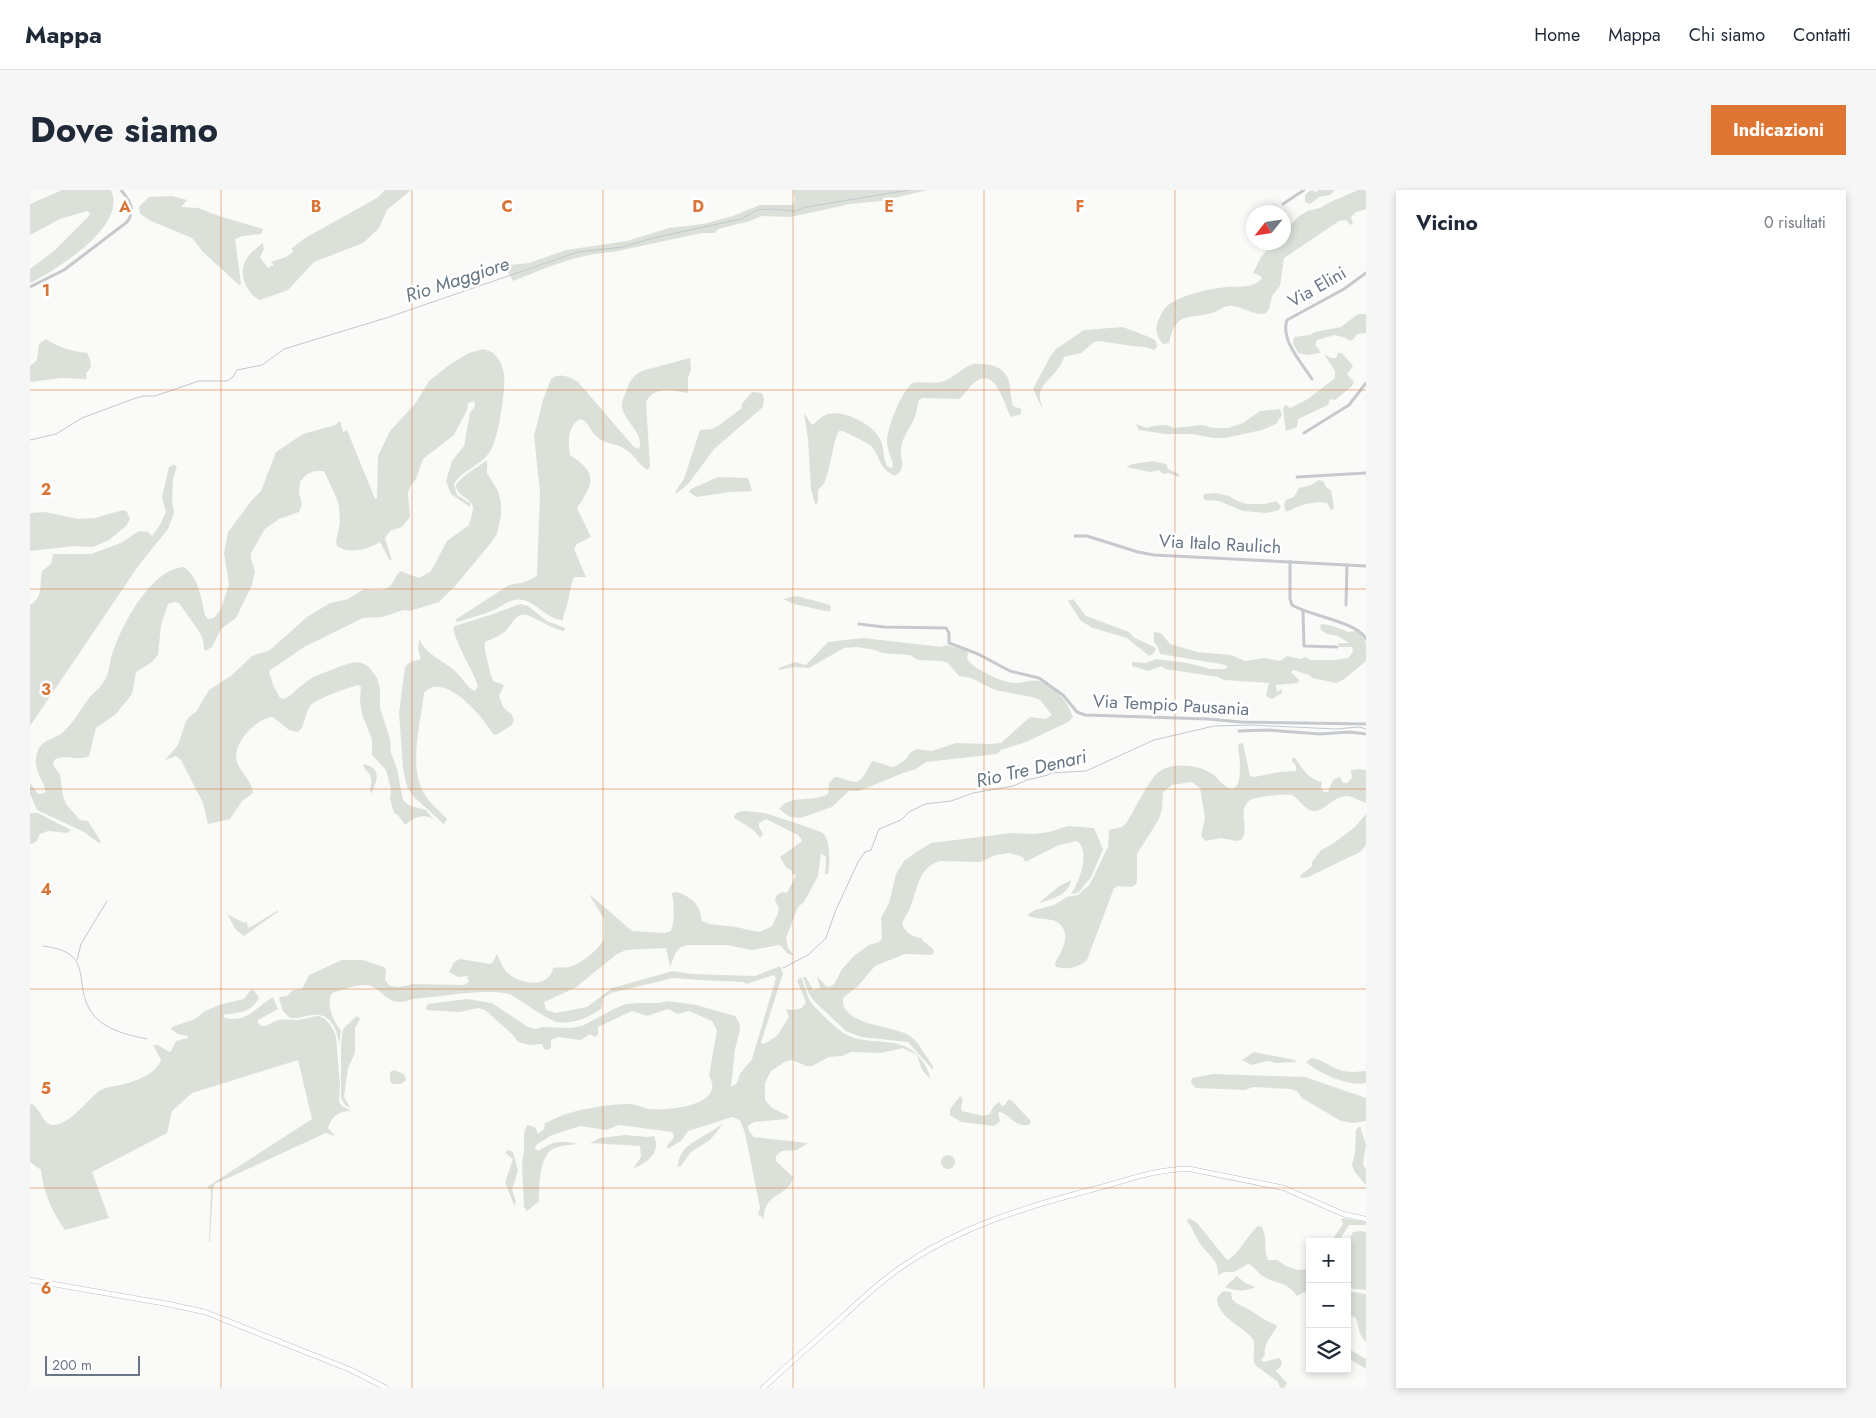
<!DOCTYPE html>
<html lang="it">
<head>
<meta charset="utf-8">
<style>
  :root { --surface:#fff; --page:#f6f6f7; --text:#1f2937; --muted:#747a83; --line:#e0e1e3; --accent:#df7533 }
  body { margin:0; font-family:Jost,sans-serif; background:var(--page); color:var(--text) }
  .controls { position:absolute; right:15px; bottom:15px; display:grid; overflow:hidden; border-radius:0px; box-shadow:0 2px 8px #0003 }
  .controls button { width:45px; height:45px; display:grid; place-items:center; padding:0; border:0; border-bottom:1px solid var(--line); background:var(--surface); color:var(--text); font:25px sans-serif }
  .compass { position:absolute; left:1216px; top:15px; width:45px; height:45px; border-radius:50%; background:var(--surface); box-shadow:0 2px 8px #0003; rotate:240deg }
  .scale { position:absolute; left:15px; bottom:12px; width:95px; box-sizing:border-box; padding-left:5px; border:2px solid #6a7688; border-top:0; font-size:14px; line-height:18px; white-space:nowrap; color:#6a7688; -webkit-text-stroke:4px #fff; paint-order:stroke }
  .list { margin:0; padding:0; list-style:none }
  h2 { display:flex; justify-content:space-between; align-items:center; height:65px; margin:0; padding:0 20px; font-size:21px }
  h2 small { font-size:16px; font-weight:400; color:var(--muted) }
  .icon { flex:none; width:28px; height:28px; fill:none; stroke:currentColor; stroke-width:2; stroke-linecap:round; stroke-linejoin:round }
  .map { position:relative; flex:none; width:1336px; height:1198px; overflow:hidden; border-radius:0px }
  header { display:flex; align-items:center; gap:30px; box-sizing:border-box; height:70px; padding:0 25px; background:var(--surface); border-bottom:1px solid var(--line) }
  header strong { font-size:24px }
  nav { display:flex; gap:28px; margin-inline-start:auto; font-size:18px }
  .intro { display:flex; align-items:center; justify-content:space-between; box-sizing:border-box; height:120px; padding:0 30px }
  h1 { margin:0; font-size:35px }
  .button { padding:12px 22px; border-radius:0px; background:var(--accent); color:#fff; font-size:18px; font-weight:700 }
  main { display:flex; gap:30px; padding:0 30px }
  aside { flex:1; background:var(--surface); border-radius:0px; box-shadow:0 2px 8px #0003 }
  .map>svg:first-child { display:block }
  .green { fill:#dbe1d9 }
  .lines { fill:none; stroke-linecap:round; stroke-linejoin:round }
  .stream { stroke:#c0c8ce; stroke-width:1 }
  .secondary-casing { stroke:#babec4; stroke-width:5.5 }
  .street { stroke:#c6c9cd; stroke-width:3 }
  .secondary { stroke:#fff; stroke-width:4.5 }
  .grid { fill:none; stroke:#d97537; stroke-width:1; stroke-opacity:0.55 }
  .labels { text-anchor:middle; stroke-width:5; stroke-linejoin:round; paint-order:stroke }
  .street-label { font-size:18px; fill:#6a7688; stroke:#fff }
  .water-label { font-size:19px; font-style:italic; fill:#667783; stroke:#fff }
  .grid-label { font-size:16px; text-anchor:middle; font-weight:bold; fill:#d97537; stroke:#fff; stroke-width:5; stroke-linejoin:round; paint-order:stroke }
</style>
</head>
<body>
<header>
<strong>Mappa</strong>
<nav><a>Home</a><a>Mappa</a><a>Chi siamo</a><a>Contatti</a></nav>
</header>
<div class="intro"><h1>Dove siamo</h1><a class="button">Indicazioni</a></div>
<main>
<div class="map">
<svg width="1336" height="1198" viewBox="0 0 1336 1198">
  <rect width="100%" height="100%" fill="#fafaf8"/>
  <g class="green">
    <path d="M32,0H81C98,36 26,80 0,93V79L24,61L59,26L60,23L57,21L30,29L0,45V14Z"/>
    <path d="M355,0H381L357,20L349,38L333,53L284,72L258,100L230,110C216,104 208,83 216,70C219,63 227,58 233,53L234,59L230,67L238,78L244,75L241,72L256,67L263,62L262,58L275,48L347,8Z"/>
    <path d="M763,0H898L851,11L820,14L761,27L732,26L720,31L688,39L685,43H672L583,62C547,64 516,78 483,91L477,80L480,75L499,73L536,60L597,51L639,38L673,34L703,26L730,15H763L765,10Z"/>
    <path d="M1281,0L1287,2L1288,0H1305L1300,5L1289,7L1280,14L1275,12V5Z"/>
    <path d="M1328,0H1336V19L1326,22L1321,27L1323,34L1321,35L1316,30L1309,31L1254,68L1250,96L1242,106L1239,119L1236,123C1227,127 1213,117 1203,116C1196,115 1191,119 1185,122C1161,130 1146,119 1139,153L1133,154C1127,147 1124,138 1129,129C1131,125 1133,119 1137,116C1150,105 1179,99 1196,97C1208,96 1223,99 1232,88L1229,85L1223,83L1231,67L1243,53L1254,52V41L1269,26L1278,21L1290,18L1298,13Z"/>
    <path d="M142,6L157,10L151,17L168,18L189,26L233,39L231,44L213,46L205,49L211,94L209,95L173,62L162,48L121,31L110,24L109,17L119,7Z"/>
    <path d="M1328,124H1336V143L1327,144L1323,150L1319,151L1316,148L1305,145L1287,150L1285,155L1289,159L1290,163L1278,165L1268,163L1263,153L1264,147L1280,145L1285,142L1311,137Z"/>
    <path d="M1093,137C1102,141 1120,146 1126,151L1127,157L1124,160L1115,157L1102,156L1069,151L1064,152L1051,163L1034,167C1030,182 1011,193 1010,204C1009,209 1012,215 1013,220L1003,199L1020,167L1026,159L1054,140Z"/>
    <path d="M16,149C29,158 41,161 57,163L60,169L61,177L56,183L57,189L31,188L0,192V176L7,170L9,154Z"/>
    <path d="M453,159C458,160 463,162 466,166C470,170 473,178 474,184C476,199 468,252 459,263C450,276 431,281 424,294L427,305L440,313V317L421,304L416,291L422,271L434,256L440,223L445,216L444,211L438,213L437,220L424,245L393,269L386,289L380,297L378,303L380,327L372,337L360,341L355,348L362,371L359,369L350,352C339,359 319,365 307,356L306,351L310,332L309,316L307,309L294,281H284L276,285L270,292L269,302L272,314L269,322L249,329L235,339L221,363V369L225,381L222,395L206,428L191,439L182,457L175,461L172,447L168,440L149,413L144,412L138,414L131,435L128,465L122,472L106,482L102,504L86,524L66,538L59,566C48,572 35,563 24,570L23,575L30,585L33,606L36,614L50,630L58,631L71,652L69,653L54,642L7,620L0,604V593L8,604L15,603C17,592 0,581 8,560C12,550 24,549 32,543C42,535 52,517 60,507C64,502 70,498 73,493C79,485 79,476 81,468C90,438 120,379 154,377C169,388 171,408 175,425L178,429L184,428L191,419L199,394L194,363L198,342L222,310L231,301L246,262L273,244L305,235L310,231L313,242L317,240L345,309L347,308L348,266L360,241L385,214L399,191L419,175L439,163Z"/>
    <path d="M1308,163H1312L1323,176L1317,184L1324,192L1322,196L1305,210L1300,209L1298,215L1268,229L1267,237L1256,241L1253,221L1254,216L1256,215L1260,218L1278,209L1305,188V181L1294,164L1301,168H1306Z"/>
    <path d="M660,168L661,179L658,188V203C642,201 625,195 616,212L620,276L618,280C609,276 606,267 598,261C589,253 575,255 566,246C560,241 559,232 551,229C537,235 538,253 540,265C568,283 564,293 547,318L561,347L547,354L544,359L556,387H544C540,396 540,405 537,415C536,420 533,424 533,430C517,430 508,413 493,410C482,407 473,416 464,420C452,425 439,428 427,432L425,430L479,395L495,392L507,386L510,302L504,246L513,210L521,189C529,182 540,187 548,192L604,257L609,259C615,243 594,232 592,217C591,212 595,204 597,199C600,189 606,183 615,180Z"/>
    <path d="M943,174C956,173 972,175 978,188C981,196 980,207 983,216L991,219V224L981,227C974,215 966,176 945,192C939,197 935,204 929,209L892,208L889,210C887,217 887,223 884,229C880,238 872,248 871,258C870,269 877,279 865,286C847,277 852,268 841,256C838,253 819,244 813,241H809C804,247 800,280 795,291C794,295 790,297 788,300V313L785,314L781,299L778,249L774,223L782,235C788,231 791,226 798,224C815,220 842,234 850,249C855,258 852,267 857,276L862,278L863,274C861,267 857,259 857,251C858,235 871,203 882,193C892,191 902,194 911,192C923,189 931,178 943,174Z"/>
    <path d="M722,202L732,203L734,209L733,217L684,259L659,293L647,303L645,302L654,289L670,240L682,239L688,236L712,218L711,215Z"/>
    <path d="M1250,219L1252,225L1246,234L1232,240L1195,248H1184L1162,244H1135L1109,240L1106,234L1117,238L1123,236L1137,235L1144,238L1172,235L1184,238H1198L1213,233L1230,221Z"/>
    <path d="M457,270V283L468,301L471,313V325L467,344L460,354L426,395L409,412L380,421L374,420L352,427L333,428L274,457L239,481L243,495L250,508L254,509L261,505L267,499L283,487L314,475L324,472L332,473L339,477L347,488L350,499V518L360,549L361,563L367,579L373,610L380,616L396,620L403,629C392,623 384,628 375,635L368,625L364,623L360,609L361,600L356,580L342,565V550L332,524L330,511L331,497L328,495C318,498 285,509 280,516C274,524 276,536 268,542L259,540L243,527C226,528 201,554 207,572C211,583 222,591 223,603L212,611L200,629L178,634L173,613L151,570L146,566L135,570L148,555L156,531L160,526L166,522L179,500L202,485L222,466L240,460L277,427L300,413L318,409L334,399C343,399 354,403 361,395C365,390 366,385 370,381L389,388L400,382L404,376L417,351L439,335C440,330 443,323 443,318C443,308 426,307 426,295C432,285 447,278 457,270Z"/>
    <path d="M1123,271L1136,274L1138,279L1149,284V287L1138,283L1133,284L1129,280L1120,282L1096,277L1103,274Z"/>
    <path d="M143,275L147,276L143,289L142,310L144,323L138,339L109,375L0,536V415C14,407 9,395 12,381L21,374L23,364H61L91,353L109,341L118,342L122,346L130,335L136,322L132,307L139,277Z"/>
    <path d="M688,287L718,288L722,301L700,302L667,307L659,302L661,299Z"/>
    <path d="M1289,290L1293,291L1297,298L1301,300L1304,318L1301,320L1297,313C1284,310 1268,316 1256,322L1254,315L1256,310L1264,307L1269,298L1281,295Z"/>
    <path d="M1186,303L1199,306L1205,310L1217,314H1235L1246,311L1251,316L1249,320L1237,323L1213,321L1189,311L1175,310L1173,307L1174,304Z"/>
    <path d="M93,320L97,322L100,329L96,336L79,350L63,357L45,356L0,361V323L15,322L48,329L65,328Z"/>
    <path d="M767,406L800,415L801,418L800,421H795L764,414L753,409Z"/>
    <path d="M1043,409L1056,426L1099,442L1103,447L1124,457L1126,459L1123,464L1119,466L1097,448L1063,438L1051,431L1038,411Z"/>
    <path d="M490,414L498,416L517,431L535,438L534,441C520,438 510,430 497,425C485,421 481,438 473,443C468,447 461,449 455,452C453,458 461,484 463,491L474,495L469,506L473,517L482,525L484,530L482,535L466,545L463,544C453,527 414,480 394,503C391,531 378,578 394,603C399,613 410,621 417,629L414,634L384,607L377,597L373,578L369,523L375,477L380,472L391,469L388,459L389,449C398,467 412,469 425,481C433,488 436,497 445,501L448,496C441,476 428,459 423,438L425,436L463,424Z"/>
    <path d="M1293,434L1303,436L1319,442L1325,441L1330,443L1336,453V471L1313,490L1306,493L1282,488L1279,485L1263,480L1261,482L1269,490L1268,493L1246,495L1247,502L1252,499V503L1242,509L1236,506L1239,493L1194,490L1188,487L1135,479L1132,476L1118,481L1102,476V472L1115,473L1126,469L1158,473L1180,479H1195L1198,476L1191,474L1130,464L1128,457L1124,452V442L1131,443L1140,454L1167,462L1201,465L1215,471L1234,468L1250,471L1257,466L1270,469L1276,467L1280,470H1305L1318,468L1323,462L1322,457H1309L1308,453H1319L1308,446L1297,444L1291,440L1290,435Z"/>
    <path d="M833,448L912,457L916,455L937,461L938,465L937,469C941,475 947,478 952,481C961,486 975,493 985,493C993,493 1001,489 1009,491C1025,495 1038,512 1043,527L1038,532L996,552L971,560L967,564L896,572L886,579L873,583L829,601H819L802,617L770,628L760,627L749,619C760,604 782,613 798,604L799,593L805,587C812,587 819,592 825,592C835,591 837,576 843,571L862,577L868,575L876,569L880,563L886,559L902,561L926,553L959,554L971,553L1000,527L1016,529L1022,525L1010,510L1002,507L965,500L941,488L929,486L918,473L912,471L888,470L880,465L852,463L845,460L827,457L814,458L779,478L764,477L748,480L749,478L765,472L776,475L798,452Z"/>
    <path d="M1211,553L1213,554L1220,586L1224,587L1249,582L1266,581V576L1262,571V568H1265C1272,578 1279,590 1292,592L1291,598L1294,602H1298C1301,595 1302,588 1310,587L1313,593H1317L1322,588L1321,580L1328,579L1336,580V613C1330,611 1324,607 1318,606C1304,605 1293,623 1283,621C1273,619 1270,609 1262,605C1256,603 1224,607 1220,610C1206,621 1221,638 1211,650L1207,651L1191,648L1176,651L1171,646L1175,628L1170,598L1162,592L1142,595L1133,602L1132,619L1129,629L1107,664V690L1106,694L1102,697L1088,696L1084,698L1057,770C1048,778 1037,780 1026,777L1025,773C1032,761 1044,741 1025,731C1017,728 1006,730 997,725L1005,720L1024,715L1037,707L1048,705L1060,694L1078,657L1079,640L1092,637L1097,632C1104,621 1120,587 1130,581C1144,572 1168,575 1181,583C1187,587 1192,595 1199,598C1215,603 1209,563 1208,555Z"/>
    <path d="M333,574C352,578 348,590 341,604C339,598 343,591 340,585C337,580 334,580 333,574Z"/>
    <path d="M715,621C721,622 728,622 734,623C740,624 790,641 793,643C801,652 800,673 798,684H795L796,667L791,663L788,686L774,712L768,717L756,748L758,758L764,765C756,766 755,758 749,755L722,760L697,755H658L651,757L646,762L640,777L636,758L596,760L587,764L545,798L514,812L516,820L526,823L557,817L582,798L643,781L662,784L725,786L750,776L753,783L731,853L734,854L747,846L759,827L756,819L762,820L772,818L776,812L767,791L771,787C774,794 776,802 779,809C784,818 809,842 819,846C843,856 872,845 890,868C895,875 899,880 900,889L892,880L887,865L873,858L851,863L821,862L812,866L799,867L782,876H776L762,870L756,871L741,881L735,893V910L742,918L759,926L757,929L724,932L718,936L719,941L724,947L778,953L767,960L752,961L746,966V971L763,987C761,1003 742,1003 736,1017C734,1021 734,1026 733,1030L731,1026L728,1025L730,1018L715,943L710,930L702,927L658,941L652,950L638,959L637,956L644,947L642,942L589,935L576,940L550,936L522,945L506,955L505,958L508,961C524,951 529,950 547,954C540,955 530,955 523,959C509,966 509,998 509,1011L497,1021L494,1017L492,974L494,960V943L497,935L505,937L508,944L514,939L515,933C524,929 534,924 543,922C558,918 581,914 597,914C604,913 612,918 619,919C638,921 697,915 679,886L687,840L682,831L659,821L648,824L638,819L617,826L602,821C590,826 580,832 568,837V845L565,847L560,844L551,850L528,847L521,850V858L517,860L514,859L512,854L500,855L488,852L483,845L455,820L448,818L430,822L397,820L396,818L398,814L437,809L462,813L498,837L506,839L512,837L541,838L552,836L584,819L596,814L609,813H628L638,811L666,815L705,826L709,832L710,840L705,859L701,897L707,893L710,884L722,869L746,788L744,785L717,794L713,792L669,790L643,788L581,803L573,808L571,819C559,828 542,834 527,832C520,831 488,809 480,804C453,798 411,807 382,809C357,820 353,797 337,795C326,794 312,800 302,803C296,812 303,833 311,840L309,854C308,842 302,826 288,825C279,824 270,829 260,828L253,821L249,809L250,807L257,806L263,800L272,799L279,785L312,770H333L354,777L356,780L355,790L360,796L369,797L383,794L434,795L439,792L437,786L428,787L419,782L424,772L430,769L460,774L463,772L467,764C471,771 472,779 479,784C491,794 519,799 523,778C528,777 533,778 539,777C551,774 568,760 574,749V729L559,704L602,741L634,743L641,741C645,730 644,715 642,703L646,702C655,704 665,710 669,719C671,723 670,727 672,731L679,734L706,737L728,742L734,740L742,736L748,723L749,718L745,710L746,706L752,702L757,703L766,685L762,684V681L756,677L750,667L771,652L772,650L768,645L736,629L729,633V637L733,644L730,648C725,639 712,633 704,628V626L708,622Z"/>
    <path d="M0,623H8L41,640L38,643L18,641L10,644L6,652L0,654Z"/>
    <path d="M1336,624V655L1330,662L1278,687L1271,688L1270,686L1282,676V672L1291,660L1301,655L1325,637Z"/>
    <path d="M1038,636L1064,638L1073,659L1061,687L1048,703L1041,704C1049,693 1061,661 1047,651L1029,655L995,672L993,667L979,663L966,665L950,672L910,671C888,678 889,696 881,715C879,721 875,727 872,733C874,742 882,747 892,748V750L903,759L904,762L902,765L875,764L845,776L828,796L813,808C810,836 864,835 880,846C889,852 896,867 903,876V880L878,852L831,847L816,841L784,811L778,802L773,787H776L783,800L790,798L787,786L796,796L800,797L805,793L812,779L825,765L839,755L849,752L852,748L851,728L859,713L866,684L874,671L885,663L901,653L982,643L1004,644L1019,642Z"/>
    <path d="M1041,690C1039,705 1022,709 1009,713L1028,697Z"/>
    <path d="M247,721H249L214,746L206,740L197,724L214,733L217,731V734L219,738Z"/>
    <path d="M223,799L229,808C219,824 210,822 193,825L195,828C219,833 225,817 243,807L248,819L228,830V833C236,841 241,831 249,830C256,829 262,830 269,830C275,829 283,826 289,826C297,828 304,839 306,847L310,895L309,912L312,916L321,921C308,921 302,926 298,938L305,946L296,943L185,994L183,999L180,1052H179L181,1000L177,997L282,929L268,870L162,903L142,921L137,943L62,982L79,1028L35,1040C22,1022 13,1001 11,980L0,972V915L2,914C11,919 12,934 23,935C39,935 57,911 69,901C74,897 87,896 94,894C107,891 127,883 131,870L123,855H128L139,862L141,861L146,851L158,848V846L148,844L141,839L142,837L165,829L175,821L189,815L214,809L219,802Z"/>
    <path d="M327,826L330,829L325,838V863L318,878L314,907L320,917C315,917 313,912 311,907V854L313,839Z"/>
    <path d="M1224,862L1265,870L1266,872L1246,873L1237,871L1222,875L1212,870Z"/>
    <path d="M1281,868C1291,869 1298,875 1307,879C1317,883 1326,882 1336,881V893C1319,897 1288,883 1276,872Z"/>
    <path d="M364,880L374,884L376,890L371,894H363L360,891V882Z"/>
    <path d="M1183,884L1275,887L1336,908V931L1324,933L1311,931L1272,908L1267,901L1260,899L1223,897L1215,900L1166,898L1161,893L1162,888Z"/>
    <path d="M930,906L933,909L931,918L932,921L953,926L960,924C961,920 965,914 969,912L972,916L975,915L978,910H981L1001,931L1000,934C987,940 981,925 970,922L968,923L970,931L964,936L931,932L920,925V919Z"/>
    <path d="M693,934L680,950L661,962L651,976L648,977C649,961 658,955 672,947C679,943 686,938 693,934Z"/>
    <path d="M1330,936L1336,955L1333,974L1336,980V995L1324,981L1322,975L1325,963L1326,940Z"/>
    <path d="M595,945L618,947L624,946C632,963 616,973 603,979L611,967L610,956L560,953L570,948Z"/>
    <path d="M478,960L483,962L488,981L482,999L486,1012L484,1015L475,992L483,969L475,963Z"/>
    <circle cx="918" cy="972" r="7"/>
    <path d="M1159,1028L1167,1033L1197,1070C1207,1067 1218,1044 1228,1036L1232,1037C1238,1049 1233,1059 1238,1070H1247L1256,1076L1267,1080L1280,1079V1105L1274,1102L1267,1106C1256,1091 1249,1095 1234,1087C1227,1083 1226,1077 1218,1074L1204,1082H1194L1188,1085C1189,1070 1178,1065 1171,1055C1165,1047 1163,1038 1157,1031Z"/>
    <path d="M1313,1028L1336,1032V1035H1319L1308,1052H1301L1313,1034L1311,1029Z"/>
    <path d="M1331,1041L1336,1042V1100L1317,1098V1053L1323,1042Z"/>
    <path d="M1207,1086L1215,1093L1225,1097C1216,1102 1204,1101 1195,1097Z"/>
    <path d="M1193,1101L1201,1102L1202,1109C1207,1115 1213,1116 1220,1120C1229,1126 1236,1131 1246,1135L1247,1137C1241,1146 1233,1155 1235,1165L1231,1170L1234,1172L1249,1168L1252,1171L1251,1176L1246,1181L1257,1193L1254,1198H1250L1248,1192L1225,1175C1221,1166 1227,1156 1222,1148C1211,1135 1187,1127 1187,1108Z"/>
    <path d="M1324,1102L1336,1104V1152L1330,1144L1326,1128L1317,1124V1103Z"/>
    <path d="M1317,1158L1336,1169V1179L1317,1167Z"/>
  </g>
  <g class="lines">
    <g class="stream">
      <path d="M0,250L26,244L52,228L103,209L113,206H125L169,191H197L203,187L207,180L232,175L254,159L359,127L548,62L593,57L623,48L711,29L727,20L741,19L766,21L776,17L879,0"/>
      <path d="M13,756C65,762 43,791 60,820C71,839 97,845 117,849"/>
      <path d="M47,770L51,754L77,711"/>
      <path d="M753,778L778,765L796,748L805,722L828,672L835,662L841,660L849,639L871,630L879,622L895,614L921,611L943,603L983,596L997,590L1018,585L1021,583L1056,581L1124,550L1184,536L1221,535L1306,539L1329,537L1336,539"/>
    </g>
    <defs>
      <g id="secondary">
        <path d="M0,1090L138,1114L175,1122L321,1180L356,1198"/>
        <path d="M733,1198C758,1175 784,1152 809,1130C830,1110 852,1090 876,1074C932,1036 999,1016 1064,999C1095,991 1128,978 1160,979L1254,998L1313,1024L1336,1029"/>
      </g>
    </defs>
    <use href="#secondary" class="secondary-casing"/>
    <g class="street">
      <path d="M1253,14L1274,0"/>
      <path d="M0,97L34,80L97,32C106,20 100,11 91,0"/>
      <path d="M1282,189C1272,173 1250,150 1257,130L1314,99L1336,83"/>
      <path d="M1274,243L1319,215L1336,193"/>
      <path d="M1267,287L1336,283"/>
      <path d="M1045,346H1057L1108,362L1124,365L1336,376"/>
      <path d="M1260,371V409L1262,415C1280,426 1328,432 1336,449"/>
      <path d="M1316,415L1317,375"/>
      <path d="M1273,421L1274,456L1307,457"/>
      <path d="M829,434L854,437L916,438L919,443V453L948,464L980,481L1009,488L1033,505L1047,522L1055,525L1178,529L1211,532L1336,534"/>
      <path d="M1209,541L1238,540L1290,544L1320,542L1336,544"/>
    </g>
    <use href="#secondary" class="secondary"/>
  </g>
  <path class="grid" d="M191,0V1198M382,0V1198M573,0V1198M763,0V1198M954,0V1198M1145,0V1198M0,200H1336M0,399H1336M0,599H1336M0,799H1336M0,998H1336"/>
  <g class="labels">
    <g class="street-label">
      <text transform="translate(1287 97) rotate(-30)" y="6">Via Elini</text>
      <text transform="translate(1190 354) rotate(3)" y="6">Via Italo Raulich</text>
      <text transform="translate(1141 515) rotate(3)" y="6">Via Tempio Pausania</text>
    </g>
    <g class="water-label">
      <text transform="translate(427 89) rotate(-18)" y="7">Rio Maggiore</text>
      <text transform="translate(1001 578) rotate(-13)" y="7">Rio Tre Denari</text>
    </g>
  </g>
  <g class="grid-label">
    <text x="95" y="22">A</text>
    <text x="286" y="22">B</text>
    <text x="477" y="22">C</text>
    <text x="668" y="22">D</text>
    <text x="859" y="22">E</text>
    <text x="1050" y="22">F</text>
    <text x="16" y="106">1</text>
    <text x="16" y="305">2</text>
    <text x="16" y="505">3</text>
    <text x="16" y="705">4</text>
    <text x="16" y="904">5</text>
    <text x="16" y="1104">6</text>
  </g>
</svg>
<div class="controls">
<button>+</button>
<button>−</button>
<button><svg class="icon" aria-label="layers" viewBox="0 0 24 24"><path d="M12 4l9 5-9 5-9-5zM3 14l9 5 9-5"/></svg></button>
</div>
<svg class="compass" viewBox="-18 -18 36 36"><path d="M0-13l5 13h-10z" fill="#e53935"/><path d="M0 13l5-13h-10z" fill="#747a83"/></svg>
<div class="scale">200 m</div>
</div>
<aside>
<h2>Vicino<small>0 risultati</small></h2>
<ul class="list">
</ul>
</aside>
</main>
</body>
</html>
